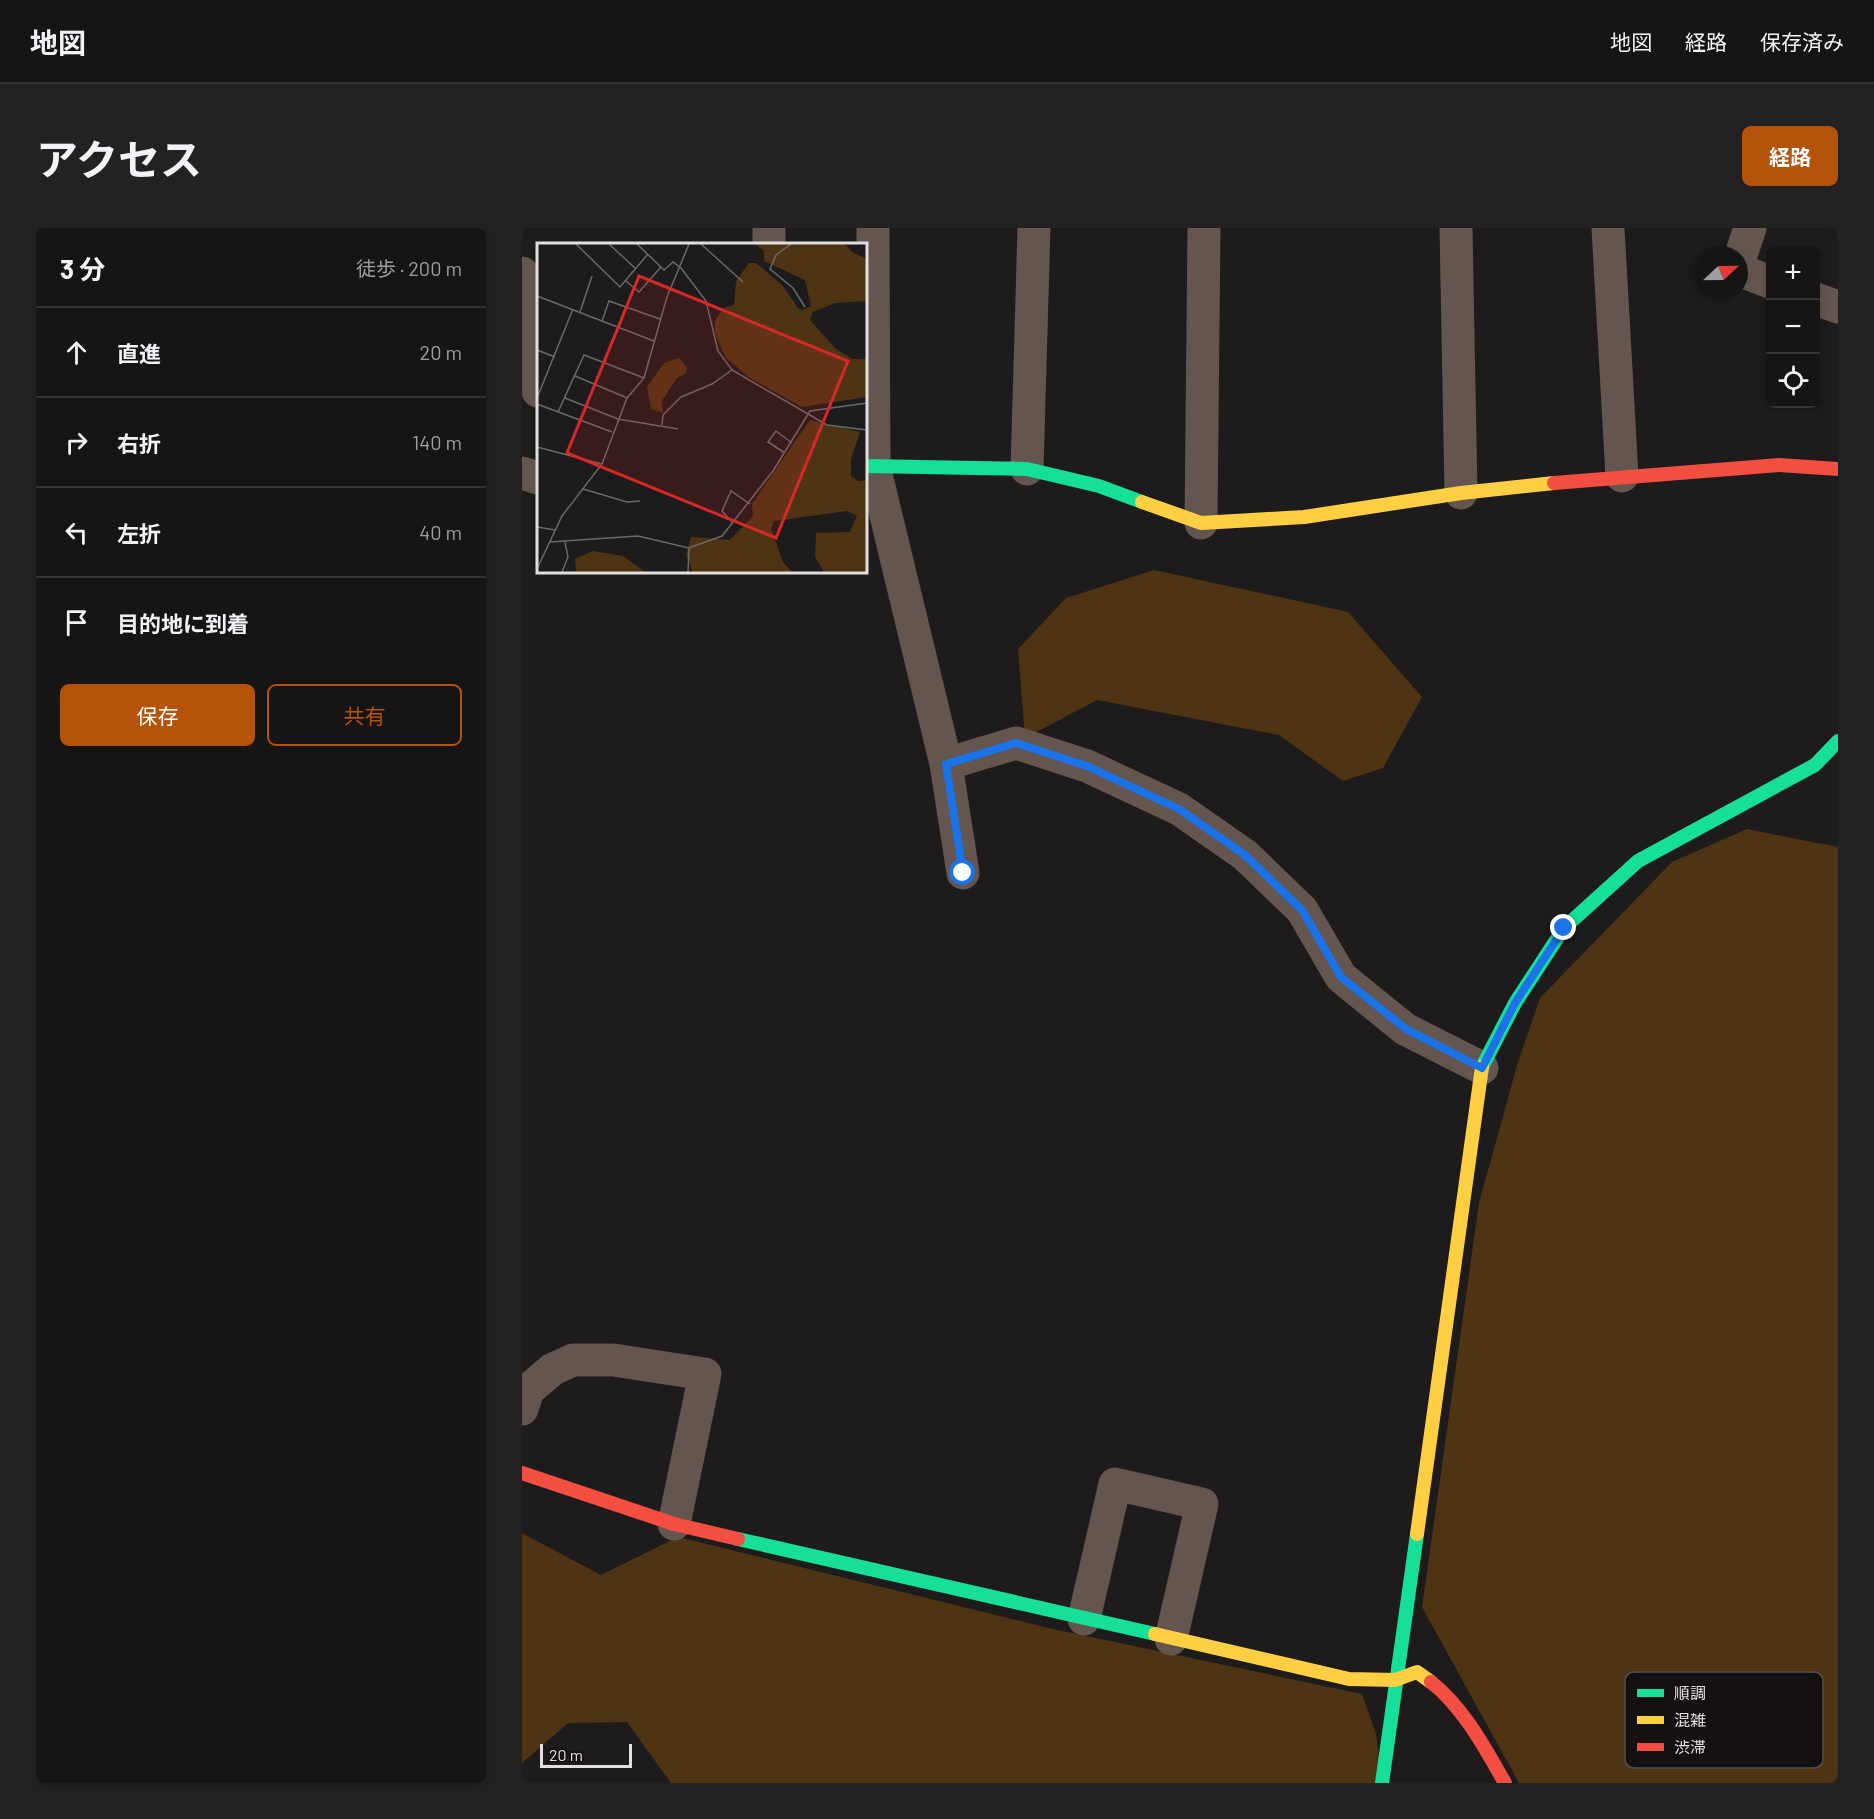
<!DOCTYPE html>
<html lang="ja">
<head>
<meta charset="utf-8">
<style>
  :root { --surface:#161414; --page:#232122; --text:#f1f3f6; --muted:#9e9ea0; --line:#353334; --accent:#b45309 }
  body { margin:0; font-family:Barlow,"Noto Sans JP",sans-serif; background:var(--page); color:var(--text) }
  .controls { position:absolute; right:18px; top:18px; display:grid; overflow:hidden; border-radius:9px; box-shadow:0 3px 9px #0003 }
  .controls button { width:54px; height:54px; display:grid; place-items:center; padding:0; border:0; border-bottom:2px solid var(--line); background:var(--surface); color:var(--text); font:30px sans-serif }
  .compass { position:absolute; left:1172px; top:18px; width:54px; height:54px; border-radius:50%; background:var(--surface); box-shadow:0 3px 9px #0003; rotate:68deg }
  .scale { position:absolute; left:18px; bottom:15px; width:92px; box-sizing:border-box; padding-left:6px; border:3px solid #e2dfdf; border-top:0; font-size:16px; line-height:21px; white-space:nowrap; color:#e2dfdf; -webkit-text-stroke:4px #151111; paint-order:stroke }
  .stop { position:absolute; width:18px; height:18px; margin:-14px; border:4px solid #1a73e8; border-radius:50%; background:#fff }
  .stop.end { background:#1a73e8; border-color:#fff; box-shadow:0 2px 6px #0008 }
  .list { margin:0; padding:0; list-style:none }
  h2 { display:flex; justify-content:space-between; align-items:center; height:78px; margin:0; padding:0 24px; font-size:26px }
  h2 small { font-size:20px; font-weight:400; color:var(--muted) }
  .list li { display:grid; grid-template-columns:39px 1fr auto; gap:18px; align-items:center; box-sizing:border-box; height:90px; padding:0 24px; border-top:2px solid var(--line) }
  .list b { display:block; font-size:22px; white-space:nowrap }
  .list em { font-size:20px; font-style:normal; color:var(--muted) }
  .actions { display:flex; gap:12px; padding:18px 24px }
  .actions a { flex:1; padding:14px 0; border:2px solid var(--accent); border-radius:9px; text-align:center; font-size:21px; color:var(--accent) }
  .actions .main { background:var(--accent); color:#fff }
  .icon { flex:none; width:33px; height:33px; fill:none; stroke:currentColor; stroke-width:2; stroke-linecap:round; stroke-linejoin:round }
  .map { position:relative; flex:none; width:1316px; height:1555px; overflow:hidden; border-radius:9px }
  header { display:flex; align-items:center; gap:36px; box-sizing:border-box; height:84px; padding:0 30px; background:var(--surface); border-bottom:2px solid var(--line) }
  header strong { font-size:28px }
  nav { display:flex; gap:33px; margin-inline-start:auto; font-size:21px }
  .intro { display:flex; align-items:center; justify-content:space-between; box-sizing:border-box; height:144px; padding:0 36px }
  h1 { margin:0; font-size:42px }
  .button { padding:15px 27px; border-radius:9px; background:var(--accent); color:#fff; font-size:21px; font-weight:700 }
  main { display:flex; gap:36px; padding:0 36px }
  aside { flex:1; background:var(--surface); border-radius:9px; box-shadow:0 3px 9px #0003 }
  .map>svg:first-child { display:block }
  .green { fill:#4f3413 }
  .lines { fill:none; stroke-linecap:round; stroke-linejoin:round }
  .street { stroke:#64554f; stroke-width:33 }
  .fast { stroke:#16e098; stroke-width:14 }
  .slow { stroke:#ffcf43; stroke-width:14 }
  .jam { stroke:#f24e42; stroke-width:14 }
  .route { stroke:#1a73e8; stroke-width:8 }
  .inset-road { fill:none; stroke:#6c6969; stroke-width:1.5 }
  .view { fill:#d62828; fill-opacity:0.15; stroke:#d62828; stroke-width:3 }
  .inset-edge { fill:none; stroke:#e2dfdf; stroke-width:3 }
  .key { fill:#151111; stroke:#524f4f; stroke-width:1.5 }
  .key-label { font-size:16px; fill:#e2dfdf }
</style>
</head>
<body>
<header>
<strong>地図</strong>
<nav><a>地図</a><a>経路</a><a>保存済み</a></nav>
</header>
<div class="intro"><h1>アクセス</h1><a class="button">経路</a></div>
<main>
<aside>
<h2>3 分<small>徒歩 · 200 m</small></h2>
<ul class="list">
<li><svg class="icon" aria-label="ahead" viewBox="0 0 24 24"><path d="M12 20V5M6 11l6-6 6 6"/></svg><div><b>直進</b></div><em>20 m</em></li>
<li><svg class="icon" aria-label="right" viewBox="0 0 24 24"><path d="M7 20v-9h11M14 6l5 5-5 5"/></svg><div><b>右折</b></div><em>140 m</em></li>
<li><svg class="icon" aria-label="left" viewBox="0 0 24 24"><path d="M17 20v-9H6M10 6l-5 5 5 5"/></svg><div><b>左折</b></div><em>40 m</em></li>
<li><svg class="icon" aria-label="arrive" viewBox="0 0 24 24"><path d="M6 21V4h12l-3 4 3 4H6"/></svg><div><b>目的地に到着</b></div></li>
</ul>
<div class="actions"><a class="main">保存</a><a>共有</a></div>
</aside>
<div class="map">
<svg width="1316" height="1555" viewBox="0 0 1316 1555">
  <rect width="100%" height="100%" fill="#1d1b1b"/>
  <g class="green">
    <path d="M632,342L826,384L900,469L861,540L821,553L757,507L575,472L503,510L496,421L544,370Z"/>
    <path d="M1225,601L1316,619V1555H997L900,1379L957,975L996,834L1018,770L1150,634Z"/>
    <path d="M0,1305L79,1347L156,1309L531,1401L840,1466L854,1506L860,1555H149L105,1494L46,1495L0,1535Z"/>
  </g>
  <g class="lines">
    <g class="street">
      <path d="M247,0V16"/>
      <path d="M351,0L352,238L424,536L441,645"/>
      <path d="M934,0L939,265"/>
      <path d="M1086,0L1100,248"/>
      <path d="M1217,33L1228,0"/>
      <path d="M1217,42L1248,54"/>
      <path d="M0,45L16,163"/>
      <path d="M1294,71L1316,79"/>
      <path d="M505,241L512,0"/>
      <path d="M0,245L16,250"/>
      <path d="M679,295L682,0"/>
      <path d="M424,536L494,515L565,538L657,581L723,627L780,682L819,749L883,801L960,840"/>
      <path d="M0,1181L6,1162L31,1141L51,1132H91L183,1146L152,1296"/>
      <path d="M562,1391L593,1256L680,1276L649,1411"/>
    </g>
    <g class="fast">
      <path d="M344,238L505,241L577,258L620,274"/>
      <path d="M960,839L993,775L1042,700L1116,633L1293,537L1316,513"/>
      <path d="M216,1311L633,1406"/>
      <path d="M860,1555L895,1306"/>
    </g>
    <g class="slow">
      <path d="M620,274L679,295L782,289L939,265L1032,255"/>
      <path d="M895,1306L960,839"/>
      <path d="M633,1406L827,1451L873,1452L895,1444L909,1454"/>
    </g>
    <g class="jam">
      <path d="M1032,255L1257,237L1316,241"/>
      <path d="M0,1245L152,1296L216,1311"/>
      <path d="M909,1454C941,1479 963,1520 983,1555"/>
    </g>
  </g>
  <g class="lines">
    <path class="route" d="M441,645L424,536L494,515L565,538L657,581L723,627L780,682L819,749L884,801L960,840L993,775L1042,700"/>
  </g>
  <g transform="translate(15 15)">
    <rect width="330" height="330" fill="#1d1b1b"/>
    <path d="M218,1H308L315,9L330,16V58L298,60L276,69L273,77L298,105L315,116H330V154L265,164L213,135L189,115L178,90V78L186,65L197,62L199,38L212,20H219L246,43L261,65L265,67L274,63L268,37L227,18V8ZM142,115L150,124L149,130L139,136L125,158L126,170L114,166L110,144L127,120ZM273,177L323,189L314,216V233L321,238L330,237V329H287L278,314L279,290L313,289L320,273L310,268L237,278L234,286L246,319L255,329H156L149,312L154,294L193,297L216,273L215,261ZM56,308L86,313L108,329H39L38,316Z" fill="#4f3413"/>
    <path class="inset-road" d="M39,1L83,44L111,11M72,1L99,26M100,1L127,27L136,19L144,25L169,58L181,108L195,127L290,182L330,187M164,1L206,39M254,1L239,12L233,26L256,45L268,64M89,38L102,49L124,24M0,53L117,98M43,69L55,33M65,78L72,58L123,76M0,107L18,114M38,133L90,155M0,155L36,66M28,155L81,176L141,186M0,161L75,189M21,169L47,112L107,135M125,182L126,172L144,154L175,141L195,127M0,204L65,221M248,210L231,199L239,188L255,200M46,246L90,259L103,258M196,280L185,268L194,248L213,261M0,284L18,287M12,299L101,293L152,305L185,293L236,228L273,168L330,160M0,326L25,273L65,221L90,155L107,135L130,54L152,1M25,329L31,314L28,299M151,329L152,305"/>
    <path class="view" d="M102,33L311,118L239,295L30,210Z"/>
    <rect width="330" height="330" class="inset-edge"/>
  </g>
  <rect x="1103" y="1444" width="198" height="96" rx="9" class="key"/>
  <rect x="1115" y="1461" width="27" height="8" fill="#16e098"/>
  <rect x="1115" y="1488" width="27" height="8" fill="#ffcf43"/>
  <rect x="1115" y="1515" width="27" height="8" fill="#f24e42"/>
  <g class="key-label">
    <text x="1152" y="1471">順調</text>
    <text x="1152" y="1498">混雑</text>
    <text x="1152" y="1525">渋滞</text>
  </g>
</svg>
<div class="controls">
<button>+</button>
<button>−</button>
<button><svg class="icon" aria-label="locate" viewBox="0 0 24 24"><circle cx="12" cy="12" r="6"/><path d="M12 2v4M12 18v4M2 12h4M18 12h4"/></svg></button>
</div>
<svg class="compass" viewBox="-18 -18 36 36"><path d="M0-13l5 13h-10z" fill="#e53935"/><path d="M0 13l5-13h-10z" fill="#9e9ea0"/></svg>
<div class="scale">20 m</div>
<div class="stop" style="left:441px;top:645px"></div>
<div class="stop end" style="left:1042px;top:700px"></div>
</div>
</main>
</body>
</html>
